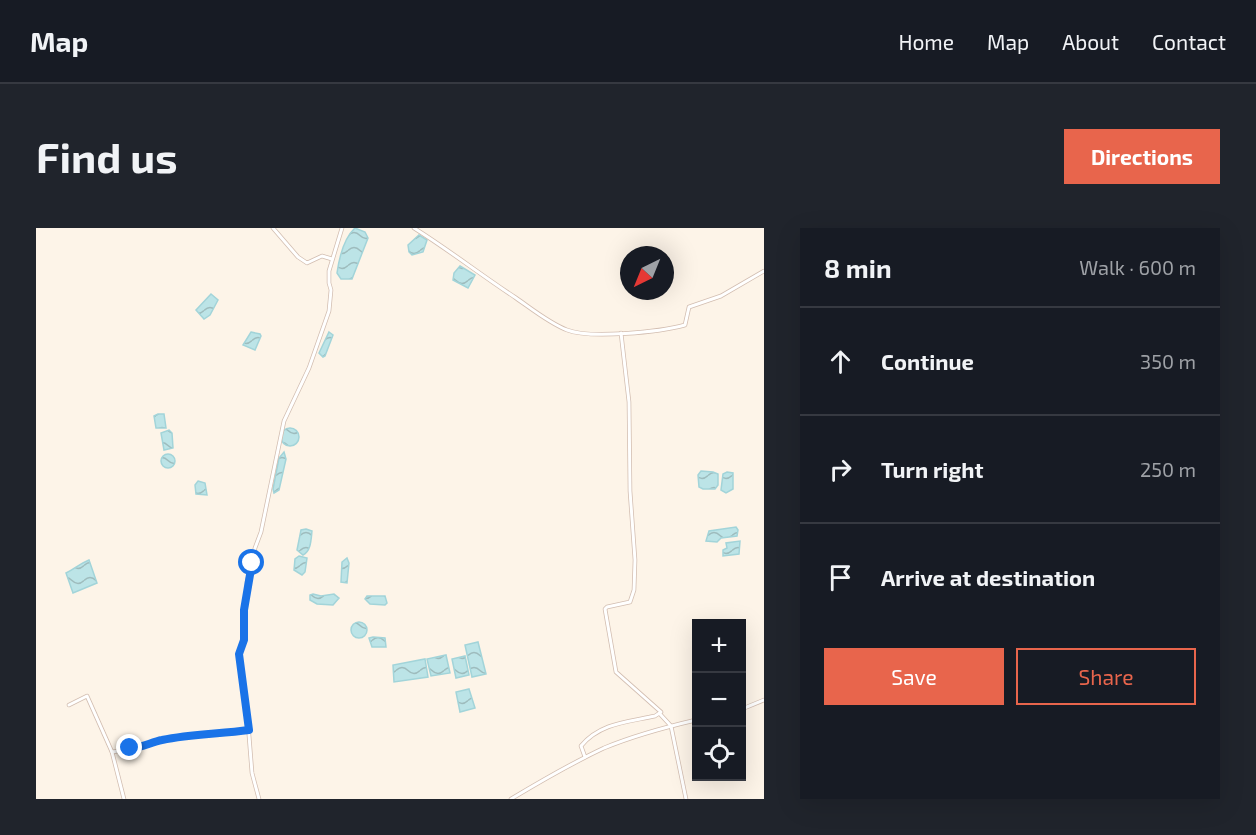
<!DOCTYPE html>
<html lang="en">
<head>
<meta charset="utf-8">
<style>
  :root { --surface:#171b24; --page:#20242c; --text:#f1f3f6; --muted:#9ea1a6; --line:#363941; --accent:#e8654c }
  body { margin:0; font-family:"Exo 2",sans-serif; background:var(--page); color:var(--text) }
  .controls { position:absolute; right:18px; bottom:18px; display:grid; overflow:hidden; border-radius:0px; box-shadow:0 6px 24px #0002 }
  .controls button { width:54px; height:54px; display:grid; place-items:center; padding:0; border:0; border-bottom:2px solid var(--line); background:var(--surface); color:var(--text); font:30px sans-serif }
  .compass { position:absolute; left:584px; top:18px; width:54px; height:54px; border-radius:50%; background:var(--surface); box-shadow:0 6px 24px #0002; rotate:223deg }
  .stop { position:absolute; width:18px; height:18px; margin:-14px; border:4px solid #1a73e8; border-radius:50%; background:#fff }
  .stop.end { background:#1a73e8; border-color:#fff; box-shadow:0 2px 6px #0008 }
  .list { margin:0; padding:0; list-style:none }
  h2 { display:flex; justify-content:space-between; align-items:center; height:78px; margin:0; padding:0 24px; font-size:26px }
  h2 small { font-size:20px; font-weight:400; color:var(--muted) }
  .list li { display:grid; grid-template-columns:39px 1fr auto; gap:18px; align-items:center; box-sizing:border-box; height:108px; padding:0 24px; border-top:2px solid var(--line) }
  .list b { display:block; font-size:22px; white-space:nowrap }
  .list em { font-size:20px; font-style:normal; color:var(--muted) }
  .actions { display:flex; gap:12px; padding:18px 24px }
  .actions a { flex:1; padding:14px 0; border:2px solid var(--accent); border-radius:0px; text-align:center; font-size:21px; color:var(--accent) }
  .actions .main { background:var(--accent); color:#fff }
  .icon { flex:none; width:33px; height:33px; fill:none; stroke:currentColor; stroke-width:2; stroke-linecap:round; stroke-linejoin:round }
  .map { position:relative; flex:none; width:728px; height:571px; overflow:hidden; border-radius:0px }
  header { display:flex; align-items:center; gap:36px; box-sizing:border-box; height:84px; padding:0 30px; background:var(--surface); border-bottom:2px solid var(--line) }
  header strong { font-size:28px }
  nav { display:flex; gap:33px; margin-inline-start:auto; font-size:21px }
  .intro { display:flex; align-items:center; justify-content:space-between; box-sizing:border-box; height:144px; padding:0 36px }
  h1 { margin:0; font-size:42px }
  .button { padding:15px 27px; border-radius:0px; background:var(--accent); color:#fff; font-size:21px; font-weight:700 }
  main { display:flex; gap:36px; padding:0 36px }
  aside { flex:1; background:var(--surface); border-radius:0px; box-shadow:0 6px 24px #0002 }
  .map>svg:first-child { display:block }
  .water { fill:url(#water-waves); stroke:#a2d4d9; stroke-width:1.5 }
  .lines { fill:none; stroke-linecap:round; stroke-linejoin:round }
  .minor-casing { stroke:#d2bdb0; stroke-width:4.5 }
  .minor { stroke:#fff; stroke-width:3 }
  .route { stroke:#1a73e8; stroke-width:8 }
</style>
</head>
<body>
<header>
<strong>Map</strong>
<nav><a>Home</a><a>Map</a><a>About</a><a>Contact</a></nav>
</header>
<div class="intro"><h1>Find us</h1><a class="button">Directions</a></div>
<main>
<div class="map">
<svg width="728" height="571" viewBox="0 0 728 571">
  <defs>
    <pattern id="water-waves" width="16" height="10" patternUnits="userSpaceOnUse" patternTransform="scale(1.5)"><rect width="16" height="10" fill="#bce4e7"/><path d="M0 5q4-4 8 0t8 0" fill="none" stroke="#9ebcbd"/></pattern>
  </defs>
  <rect width="100%" height="100%" fill="#fdf4e8"/>
  <g class="water">
    <path d="M319,0L329,4L332,10L316,51H305L301,45C303,31 308,10 319,0Z"/>
    <path d="M383,7L391,12L387,24L376,27L373,24L372,17Z"/>
    <path d="M424,38L439,47L432,60L417,52L418,45Z"/>
    <path d="M175,66L182,72L174,87L168,91L160,82Z"/>
    <path d="M215,104L224,106L225,108L219,122L207,117Z"/>
    <path d="M293,104L297,107L289,128L287,129L283,125Z"/>
    <path d="M122,186H128L130,200H120L118,188Z"/>
    <circle cx="254" cy="209" r="9"/>
    <path d="M133,202L136,205L137,220L128,222L125,205Z"/>
    <path d="M248,224L250,231L243,262L238,265L237,261L243,230Z"/>
    <circle cx="132" cy="233" r="7"/>
    <path d="M665,243L677,244L682,246V257L679,261H667L663,259L662,247Z"/>
    <path d="M691,244L697,245V261L690,265L685,262L687,246Z"/>
    <path d="M162,253L169,255L171,267L160,266L159,257Z"/>
    <path d="M700,299L702,302L701,308L685,310L681,314L670,313L673,303Z"/>
    <path d="M270,301L276,303C275,312 275,323 267,327L261,322L265,302Z"/>
    <path d="M704,313L703,326L687,328V322L691,320L690,315Z"/>
    <path d="M263,328L271,330L269,344L266,347L258,342L259,331Z"/>
    <path d="M311,330L313,335L311,355L305,354L306,334Z"/>
    <path d="M53,332L61,355L37,365L30,345C39,341 43,336 53,332Z"/>
    <path d="M277,366L285,368L298,366L303,370L297,377L281,376L274,372V367Z"/>
    <path d="M331,368H349L351,375L349,377L334,376L329,371Z"/>
    <circle cx="323" cy="402" r="8"/>
    <path d="M337,409L349,410L350,419H336L333,410Z"/>
    <path d="M442,414L450,446L436,449L429,417Z"/>
    <path d="M410,427L414,445L395,448L391,431Z"/>
    <path d="M429,428L433,447L420,450L416,431Z"/>
    <path d="M389,431L392,449L358,454L357,437Z"/>
    <path d="M433,461L439,480L424,484L420,464Z"/>
  </g>
  <g class="lines">
    <defs>
      <g id="minor">
        <path d="M237,0L262,29L271,35L286,28L296,31"/>
        <path d="M378,0C413,22 445,47 480,70C496,81 513,95 531,102C554,111 624,104 649,97L653,79L685,68L728,43"/>
        <path d="M33,477L51,468L76,524L88,571"/>
        <path d="M706,481L728,472"/>
        <path d="M624,486L635,498L650,571"/>
        <path d="M76,524L102,520L123,512L213,502"/>
        <path d="M549,529L545,518C564,495 592,494 619,488L625,484L580,444L569,381L571,379L594,374L598,362L599,332L594,263L593,174L585,105"/>
        <path d="M223,571L216,545L212,495L203,426L208,412L211,354L219,320L225,304L248,193L273,140L293,83L295,62L293,55V43L306,0"/>
        <path d="M475,571C505,553 536,535 568,520C597,508 630,499 660,492"/>
      </g>
    </defs>
    <use href="#minor" class="minor-casing"/>
    <use href="#minor" class="minor"/>
  </g>
  <g class="lines">
    <path class="route" d="M94,520C106,520 115,514 126,512C155,506 184,506 213,502L203,426L208,412V382L216,335"/>
  </g>
</svg>
<div class="controls">
<button>+</button>
<button>−</button>
<button><svg class="icon" aria-label="locate" viewBox="0 0 24 24"><circle cx="12" cy="12" r="6"/><path d="M12 2v4M12 18v4M2 12h4M18 12h4"/></svg></button>
</div>
<svg class="compass" viewBox="-18 -18 36 36"><path d="M0-13l5 13h-10z" fill="#e53935"/><path d="M0 13l5-13h-10z" fill="#9ea1a6"/></svg>
<div class="stop" style="left:216px;top:335px"></div>
<div class="stop end" style="left:94px;top:520px"></div>
</div>
<aside>
<h2>8 min<small>Walk · 600 m</small></h2>
<ul class="list">
<li><svg class="icon" aria-label="ahead" viewBox="0 0 24 24"><path d="M12 20V5M6 11l6-6 6 6"/></svg><div><b>Continue</b></div><em>350 m</em></li>
<li><svg class="icon" aria-label="right" viewBox="0 0 24 24"><path d="M7 20v-9h11M14 6l5 5-5 5"/></svg><div><b>Turn right</b></div><em>250 m</em></li>
<li><svg class="icon" aria-label="arrive" viewBox="0 0 24 24"><path d="M6 21V4h12l-3 4 3 4H6"/></svg><div><b>Arrive at destination</b></div></li>
</ul>
<div class="actions"><a class="main">Save</a><a>Share</a></div>
</aside>
</main>
</body>
</html>
